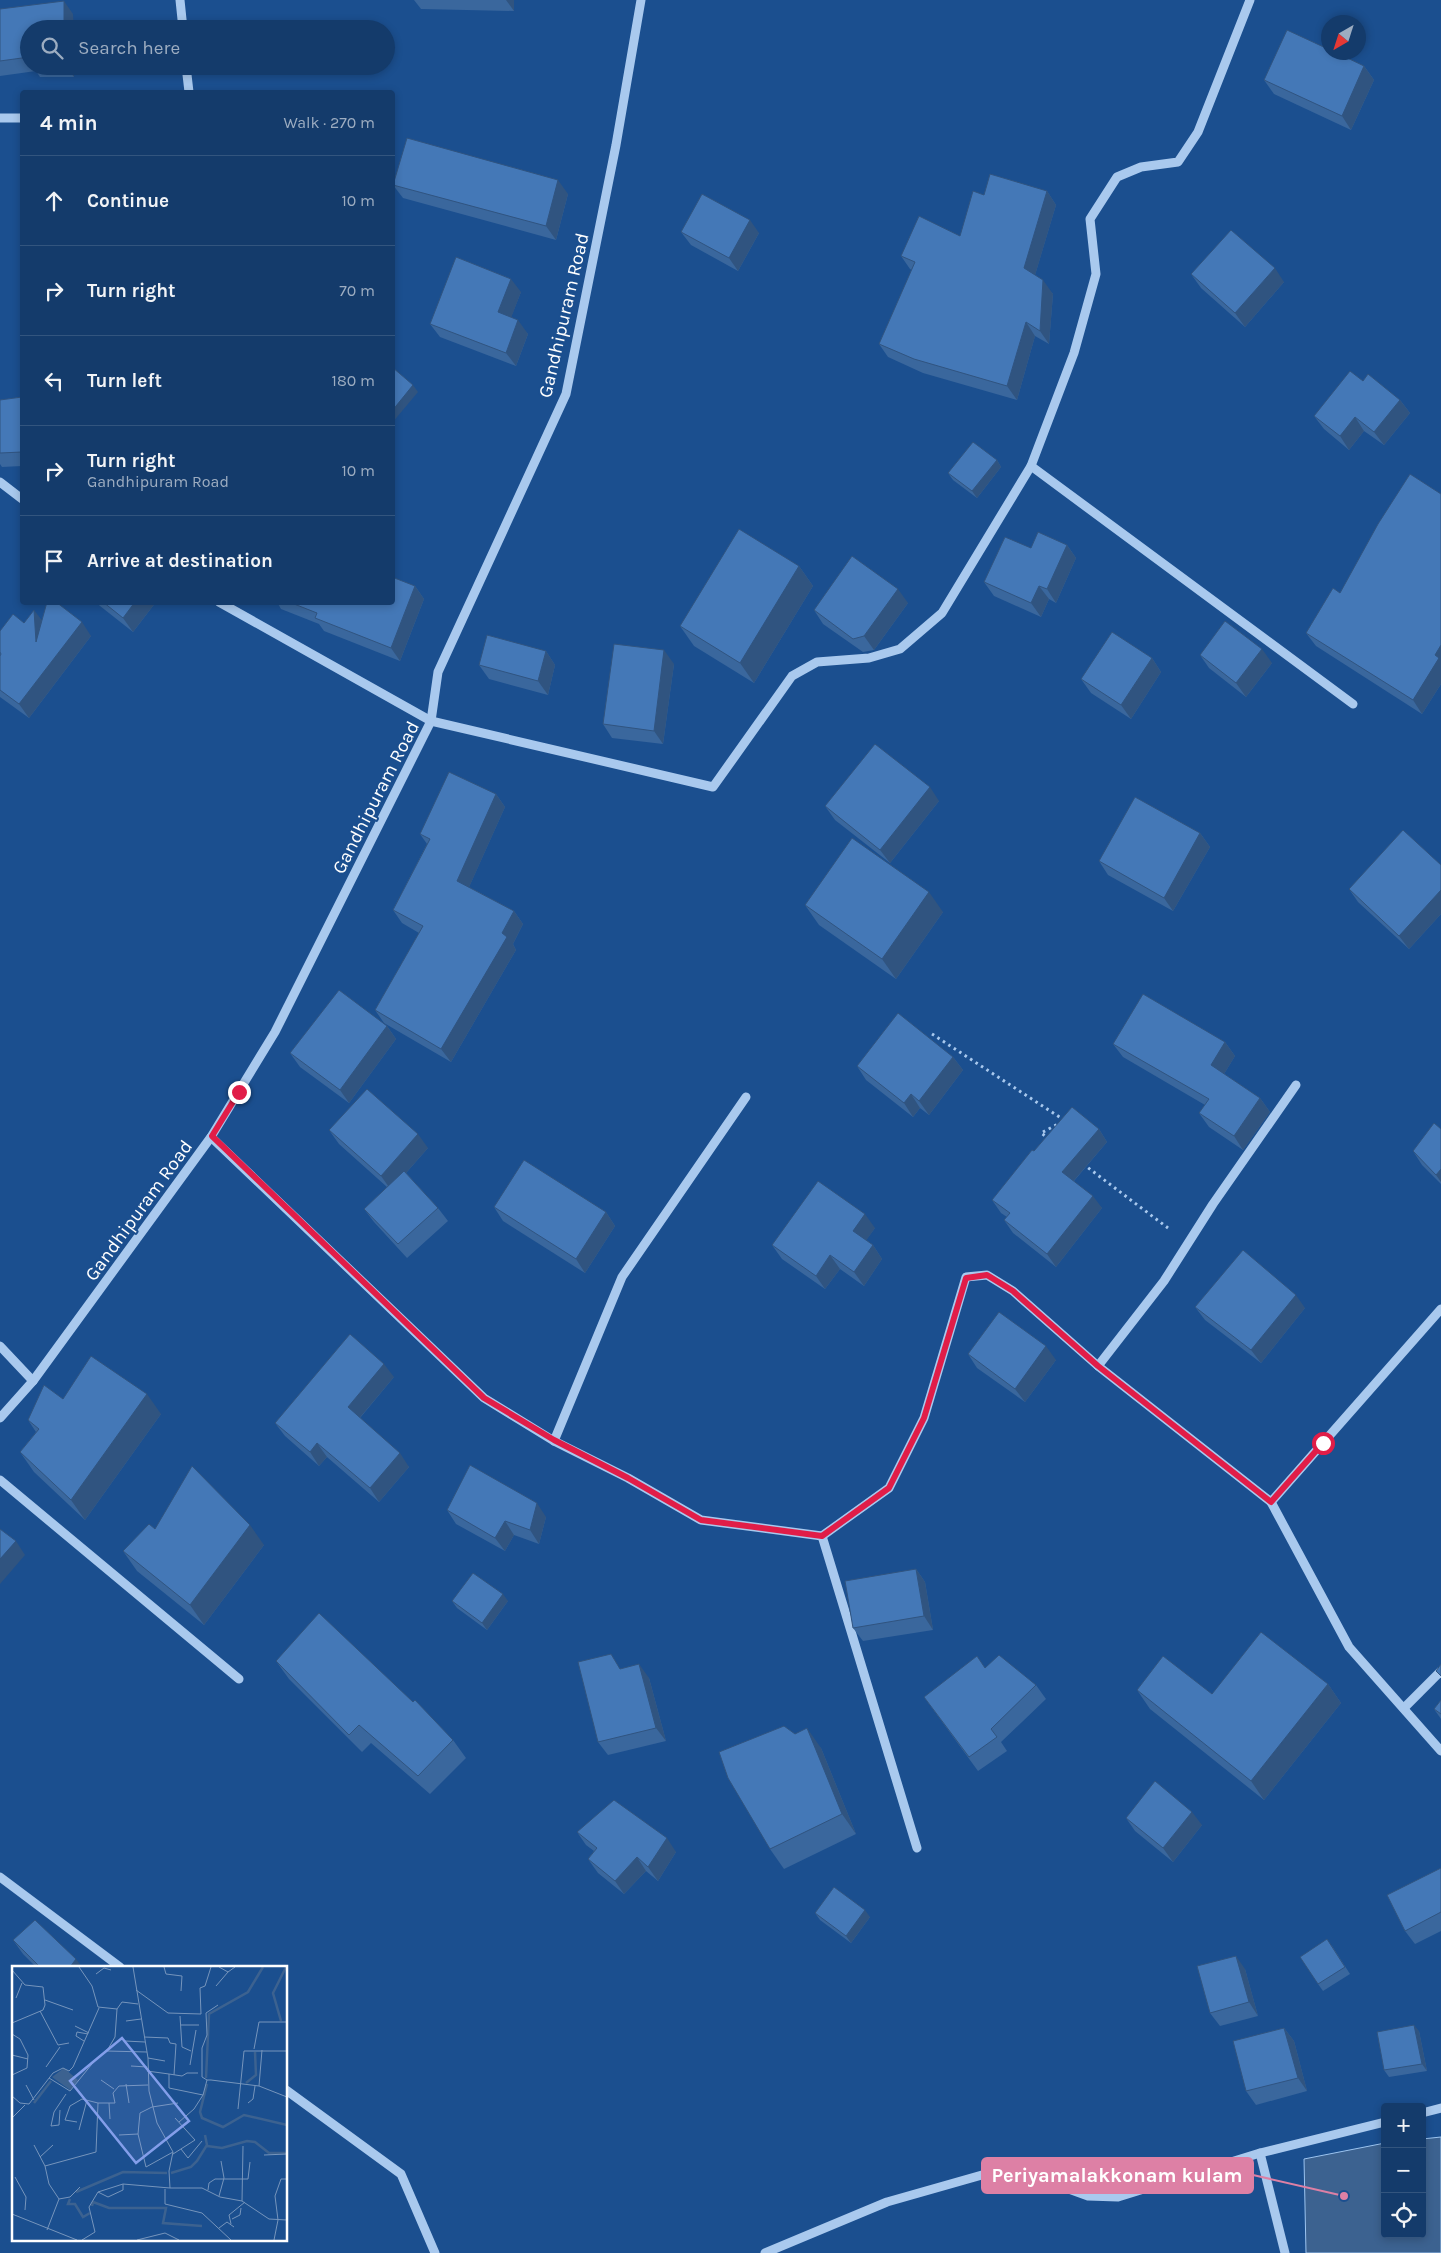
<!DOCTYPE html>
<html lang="en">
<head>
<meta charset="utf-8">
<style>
  :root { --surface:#143b6b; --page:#1d4271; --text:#f1f3f6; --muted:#9dadc1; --line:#33557e }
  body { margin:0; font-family:Karla,sans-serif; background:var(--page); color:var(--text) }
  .controls { position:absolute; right:15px; bottom:15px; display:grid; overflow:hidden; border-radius:5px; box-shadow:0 2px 8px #0003 }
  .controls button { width:45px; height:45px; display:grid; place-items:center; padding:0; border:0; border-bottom:1px solid var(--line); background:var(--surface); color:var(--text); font:25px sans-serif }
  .compass { position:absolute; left:1321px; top:15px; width:45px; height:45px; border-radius:50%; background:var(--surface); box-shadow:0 2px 8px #0003; rotate:219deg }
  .stop { position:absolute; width:15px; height:15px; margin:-11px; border:4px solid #e11d48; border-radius:50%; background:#fff }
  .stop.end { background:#e11d48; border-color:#fff; box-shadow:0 1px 5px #0008 }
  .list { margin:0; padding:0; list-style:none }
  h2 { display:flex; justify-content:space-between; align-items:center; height:65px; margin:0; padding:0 20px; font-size:21px }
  h2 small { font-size:16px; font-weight:400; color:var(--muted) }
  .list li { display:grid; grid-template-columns:32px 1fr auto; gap:15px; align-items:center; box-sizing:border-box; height:90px; padding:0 20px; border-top:1px solid var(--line) }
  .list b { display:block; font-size:19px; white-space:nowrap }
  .list p { margin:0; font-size:16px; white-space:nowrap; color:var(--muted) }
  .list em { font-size:16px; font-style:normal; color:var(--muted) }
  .icon { flex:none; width:28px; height:28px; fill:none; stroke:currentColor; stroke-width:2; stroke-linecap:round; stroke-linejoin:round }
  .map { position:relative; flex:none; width:1441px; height:2253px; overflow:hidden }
  .search { position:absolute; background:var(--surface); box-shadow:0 2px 8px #0003; left:20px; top:20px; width:375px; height:55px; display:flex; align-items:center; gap:12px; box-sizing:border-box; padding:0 18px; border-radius:28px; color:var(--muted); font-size:19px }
  .panel { position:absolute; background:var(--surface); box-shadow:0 2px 8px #0003; left:20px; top:90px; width:375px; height:515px; border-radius:5px }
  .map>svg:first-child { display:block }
  .water { fill:#3c6290; stroke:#9cc4f0 }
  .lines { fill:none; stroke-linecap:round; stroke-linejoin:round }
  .path { stroke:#a9c9ee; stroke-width:3; stroke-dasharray:2.5 4; stroke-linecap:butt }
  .minor { stroke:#a9c9ee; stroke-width:9 }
  .wall { fill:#3a679d }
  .shaded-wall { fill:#305480 }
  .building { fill:#4478b7; stroke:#305480 }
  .route { stroke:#e11d48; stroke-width:6 }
  .labels { text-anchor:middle; stroke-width:4; stroke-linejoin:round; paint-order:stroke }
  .street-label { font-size:19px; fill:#fff; stroke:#1b4f8f }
  .inset-river { fill:none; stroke:#3c6290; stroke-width:2.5 }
  .inset-road { fill:none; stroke:#7695bc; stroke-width:1 }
  .view { fill:#839eea; fill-opacity:0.15; stroke:#839eea; stroke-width:2.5 }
  .inset-edge { fill:none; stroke:#fff; stroke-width:2.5 }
  .leader { fill:none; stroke:#dd80a5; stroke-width:2 }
  .callout-dot { fill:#dd80a5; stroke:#1b4f8f; stroke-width:2 }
  .callout { fill:#dd80a5; stroke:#dd80a5; stroke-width:2 }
  .callout-label { font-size:20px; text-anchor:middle; font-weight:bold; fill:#fff }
</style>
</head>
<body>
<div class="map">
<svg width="1441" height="2253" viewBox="0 0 1441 2253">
  <rect width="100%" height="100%" fill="#1b4f8f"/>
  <path class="water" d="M1441,2137V2253H1306L1304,2159L1385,2143V2234H1422V2139Z"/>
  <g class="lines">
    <g class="path">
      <path d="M932,1034L1064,1120"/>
      <path d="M1050,1139L1041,1133L1060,1123"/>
      <path d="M1083,1164L1168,1228"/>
    </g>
    <g class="minor">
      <path d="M180,0L183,29"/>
      <path d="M1250,0L1198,132L1178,162L1141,167L1117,177L1090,219L1096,274L1074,353L1031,466L1353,704"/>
      <path d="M186,66L189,92"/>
      <path d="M0,118H22"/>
      <path d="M0,482L22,499"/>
      <path d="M219,602L431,721L713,787L792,676L817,662L869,658L900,649L942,613L1031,466"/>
      <path d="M211,1137L484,1398L554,1441L628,1478L701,1520L822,1536L889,1488L924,1418L966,1277L987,1275L1013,1291L1098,1366L1271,1502L1441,1309"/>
      <path d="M0,1346L33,1381"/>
      <path d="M1098,1366L1164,1281L1213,1204L1296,1085"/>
      <path d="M0,1418L33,1381L211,1137L275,1032L431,721L438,672L566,394L616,145L641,0"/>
      <path d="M554,1441L622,1277L746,1097"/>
      <path d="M0,1480L239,1679"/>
      <path d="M1271,1502L1349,1647L1441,1751"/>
      <path d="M822,1536L917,1848"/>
      <path d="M1404,1708L1441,1671"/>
      <path d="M0,1877L120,1967"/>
      <path d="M286,2090L401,2174L435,2253"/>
      <path d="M1422,2113L1441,2108"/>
      <path d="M1260,2153L1285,2253"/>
      <path d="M765,2253L887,2202L989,2173L1044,2180L1088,2196L1118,2197L1260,2153L1385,2122"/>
    </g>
  </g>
  <g class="wall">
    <path d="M414,0H514V11L421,9Z"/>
    <path d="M0,9L73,14L29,29V66H74V77H40L36,71L0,76Z"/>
    <path d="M1364,66L1374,80L1351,130L1274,94L1264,80Z"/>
    <path d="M393,185L568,194L556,240L403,198Z"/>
    <path d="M1047,191L1056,205L1035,275L1053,294L1049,344L1035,336L1017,400L923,373L888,357L879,344L912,270L910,269L901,256L960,236L984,195Z"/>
    <path d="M681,232L759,233L738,271L691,245Z"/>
    <path d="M1191,274L1284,282L1245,327L1201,288Z"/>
    <path d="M521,292L511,317L528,334L516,366L440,337L430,324Z"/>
    <path d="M1363,381L1400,400L1410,413L1384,445L1364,431L1349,450L1324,429L1314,416Z"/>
    <path d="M22,397V466L2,467L0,464V400Z"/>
    <path d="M997,460L1001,467L977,498L953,480L948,473Z"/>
    <path d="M1441,494V684L1422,714L1316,646L1306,633L1340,593Z"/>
    <path d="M1067,545L1076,558L1056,603L1049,599L1041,617L994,596L984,582L1031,548Z"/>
    <path d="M799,566L813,586L754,683L694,646L680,626Z"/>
    <path d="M415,586L424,599L400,661L324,631L319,624L281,609L277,602H392Z"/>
    <path d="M95,602H156L133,632Z"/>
    <path d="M908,603L874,650L863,652L823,624L814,610Z"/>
    <path d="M42,620L91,636L29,718L0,697V631L24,623Z"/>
    <path d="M546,651L555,665L548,695L489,679L479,665Z"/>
    <path d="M1200,655L1272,663L1246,697L1209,668Z"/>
    <path d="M1152,658L1161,672L1131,719L1091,693L1081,679Z"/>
    <path d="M674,664L663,744L612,738L603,724Z"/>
    <path d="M496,794L505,807L469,887L514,911L523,924L513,944L516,950L451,1062L384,1023L375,1010L419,933L402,923L393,910L427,844L420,834Z"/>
    <path d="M939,801L890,863L835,820L825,806Z"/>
    <path d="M1200,833L1210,847L1173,911L1108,875L1099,861Z"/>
    <path d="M1441,865V914L1409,949L1358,902L1349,889Z"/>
    <path d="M805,905L943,912L896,979L819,925Z"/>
    <path d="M387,1026L396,1039L349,1103L300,1067L290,1053Z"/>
    <path d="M1225,1042L1235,1056L1224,1074L1260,1098L1270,1112L1243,1150L1209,1127L1199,1113L1205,1105L1123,1057L1113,1044Z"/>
    <path d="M953,1057L963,1070L929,1115L920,1108L913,1117L866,1080L857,1066Z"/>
    <path d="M1099,1129L1107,1142L1074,1181L1102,1208L1056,1267L1013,1233L1004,1220L1007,1217L1001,1213L992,1200L1034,1151Z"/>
    <path d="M1441,1129V1184L1422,1165L1413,1151Z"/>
    <path d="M329,1130L428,1148L406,1173L438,1208L448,1221L407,1258L374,1222L364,1209L387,1187L339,1144Z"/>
    <path d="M494,1207L606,1212L615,1226L585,1273L503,1221Z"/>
    <path d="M875,1228L866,1240L873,1245L882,1259L864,1286L840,1269L825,1289L782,1259L772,1245Z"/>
    <path d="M1195,1307L1305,1308L1261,1363L1205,1320Z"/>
    <path d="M968,1354L1056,1360L1025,1402L977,1368Z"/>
    <path d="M394,1377L360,1418L409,1467L379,1502L327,1457L319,1466L285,1436L275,1423Z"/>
    <path d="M63,1399L161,1414L85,1520L34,1472L20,1452L36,1432L28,1420Z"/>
    <path d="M447,1510L546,1517L539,1544L514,1535L505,1551L456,1524Z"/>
    <path d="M155,1529L264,1545L204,1625L137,1571L123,1551Z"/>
    <path d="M916,1569L925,1582L933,1630L863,1641L853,1628Z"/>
    <path d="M452,1601H508L487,1630L457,1608Z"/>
    <path d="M276,1661L453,1740L466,1758L430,1794L371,1743L362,1752L289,1679Z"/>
    <path d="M621,1668L649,1678L666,1741L608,1755L598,1742Z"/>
    <path d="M985,1668L1036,1685L1046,1699L1001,1742L1007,1751L978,1771L924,1697Z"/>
    <path d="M1328,1684L1341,1703L1264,1800L1150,1709L1137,1690L1212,1694Z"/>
    <path d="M1441,1700V1719L1434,1709Z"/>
    <path d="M795,1734L821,1748L856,1834L784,1869L770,1849Z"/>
    <path d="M1126,1818L1202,1825L1173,1862L1135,1831Z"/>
    <path d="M577,1832L676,1852L658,1881L646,1871L624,1894L598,1873L588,1859L594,1851L586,1845Z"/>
    <path d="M1441,1868V1931L1415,1944L1405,1931Z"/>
    <path d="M815,1913L870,1917L851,1943L820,1920Z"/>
    <path d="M13,1940L82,1967H36L23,1954Z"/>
    <path d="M1332,1946L1350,1974L1323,1991L1318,1984Z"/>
    <path d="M1245,1969L1258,2016L1220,2026L1210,2013Z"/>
    <path d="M1284,2028L1294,2041L1307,2091L1256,2105L1246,2091Z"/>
    <path d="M1419,2031L1427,2071L1389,2077L1384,2070Z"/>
  </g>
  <g class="shaded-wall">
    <path d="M506,0H514V11Z"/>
    <path d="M64,1L73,14L74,29H64Z"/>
    <path d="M66,66H74V77Z"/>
    <path d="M1364,66L1374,80L1351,130L1342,116Z"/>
    <path d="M558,180L568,194L556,240L546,226Z"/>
    <path d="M1047,191L1056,205L1033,282L1024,268Z"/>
    <path d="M750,220L759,233L738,271L729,258Z"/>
    <path d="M1275,268L1284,282L1245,327L1235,313Z"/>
    <path d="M511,279L521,292L508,326L498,312Z"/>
    <path d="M1043,280L1053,294L1049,344L1040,331Z"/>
    <path d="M518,320L528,334L516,366L506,353Z"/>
    <path d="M1026,322L1035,336L1017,400L1007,386Z"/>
    <path d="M413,385L418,392L392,423V411Z"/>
    <path d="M1400,400L1410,413L1384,445L1374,432Z"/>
    <path d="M1355,417L1364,431L1349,450L1340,436Z"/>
    <path d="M997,460L1001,467L977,498L972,491Z"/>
    <path d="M1067,545L1076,558L1056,603L1047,589Z"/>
    <path d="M799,566L813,586L754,683L740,663Z"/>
    <path d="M415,586L424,599L400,661L391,648Z"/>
    <path d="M1039,586L1049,599L1041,617L1031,603Z"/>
    <path d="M898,589L908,603L874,650L864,636Z"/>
    <path d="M135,602H156L133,632L123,618Z"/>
    <path d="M34,610L44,623L36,642Z"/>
    <path d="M82,622L91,636L29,718L19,704Z"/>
    <path d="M1441,645V684L1422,714L1413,700L1435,655Z"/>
    <path d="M1262,649L1272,663L1246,697L1236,683Z"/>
    <path d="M664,650L674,664L663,744L654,731Z"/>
    <path d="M546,651L555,665L548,695L538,681Z"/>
    <path d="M1152,658L1161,672L1131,719L1121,705Z"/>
    <path d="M930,787L939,801L890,863L880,850Z"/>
    <path d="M496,794L505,807L466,894L457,881Z"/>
    <path d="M1200,833L1210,847L1173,911L1164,898Z"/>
    <path d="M1441,890V914L1409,949L1399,936Z"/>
    <path d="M929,892L943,912L896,979L882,959Z"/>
    <path d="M514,911L523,924L513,944L516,950L451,1062L441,1049Z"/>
    <path d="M387,1026L396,1039L349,1103L340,1090Z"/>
    <path d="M1225,1042L1235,1056L1221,1079L1211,1065Z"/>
    <path d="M953,1057L963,1070L929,1115L919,1101Z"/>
    <path d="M911,1094L920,1108L913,1117L904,1103Z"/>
    <path d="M1260,1098L1270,1112L1243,1150L1234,1136Z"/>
    <path d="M1099,1129L1107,1142L1071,1184L1062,1172Z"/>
    <path d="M418,1134L428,1148L391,1190L381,1176Z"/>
    <path d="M1441,1169V1182L1436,1175Z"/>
    <path d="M1093,1196L1102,1208L1056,1267L1047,1254Z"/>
    <path d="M606,1212L615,1226L585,1273L576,1259Z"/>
    <path d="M865,1214L875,1228L863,1245L853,1231Z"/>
    <path d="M873,1245L882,1259L864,1286L854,1272Z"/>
    <path d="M830,1255L840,1269L825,1289L816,1276Z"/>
    <path d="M1296,1295L1305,1308L1261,1363L1251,1350Z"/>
    <path d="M1046,1346L1056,1360L1025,1402L1015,1389Z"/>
    <path d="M384,1364L394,1377L357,1421L348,1407Z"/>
    <path d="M147,1394L161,1414L85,1520L71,1500Z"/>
    <path d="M317,1443L327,1457L319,1466L310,1452Z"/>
    <path d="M400,1453L409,1467L379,1502L370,1488Z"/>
    <path d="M537,1503L546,1517L539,1544L530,1530Z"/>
    <path d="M505,1521L514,1535L505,1551L495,1538Z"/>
    <path d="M250,1525L264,1545L204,1625L190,1605Z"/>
    <path d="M16,1541L25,1555L0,1584V1559Z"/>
    <path d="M916,1569L925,1582L933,1630L924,1616Z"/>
    <path d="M503,1594L508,1601L487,1630L482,1623Z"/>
    <path d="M639,1664L649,1678L666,1741L656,1728Z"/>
    <path d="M1328,1684L1341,1703L1264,1800L1251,1781Z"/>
    <path d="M807,1728L821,1748L856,1834L842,1814Z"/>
    <path d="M1192,1812L1202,1825L1173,1862L1163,1848Z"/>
    <path d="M667,1838L676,1852L658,1881L648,1867Z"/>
    <path d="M637,1857L646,1871L624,1894L615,1881Z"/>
    <path d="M865,1910L870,1917L851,1943L846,1936Z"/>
    <path d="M1236,1956L1245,1969L1258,2016L1249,2002Z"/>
    <path d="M76,1959L82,1967H70Z"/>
    <path d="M1414,2025L1419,2031L1427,2071L1422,2064Z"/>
    <path d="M1284,2028L1294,2041L1307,2091L1298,2078Z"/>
  </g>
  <g class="building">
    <path d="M64,1V29H29V57L0,61V9Z"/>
    <path d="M1287,30L1328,49V52H1335L1364,66L1342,116L1264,80Z"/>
    <path d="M407,138L558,180L546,226L393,185Z"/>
    <path d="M990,174L1047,191L1024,268L1043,280L1040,331L1026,322L1007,386L914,359L879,344L915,262L901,256L919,216L960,236L973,191L984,195Z"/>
    <path d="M702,194L750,220L729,258L681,232Z"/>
    <path d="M1231,230L1275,268L1235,313L1191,274Z"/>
    <path d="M456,257L511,279L498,312L518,320L506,353L430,324Z"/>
    <path d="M392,367L413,385L392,411Z"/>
    <path d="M1350,371L1363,381L1368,374L1400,400L1374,432L1355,417L1340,436L1314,416Z"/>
    <path d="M22,397V452L0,453V400Z"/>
    <path d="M973,442L997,460L972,491L948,473Z"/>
    <path d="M1410,474L1441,494V645L1435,655L1439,658L1413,700L1306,633L1333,588L1340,593L1378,524Z"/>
    <path d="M739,529L799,566L740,663L680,626Z"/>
    <path d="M1038,532L1067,545L1047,589L1039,586L1031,603L984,582L1005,537L1031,548Z"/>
    <path d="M852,556L898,589L864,636L853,639L814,610Z"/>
    <path d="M392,577L415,586L391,648L315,618L317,613L289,602H392Z"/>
    <path d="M47,602H56L82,622L19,704L0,690V656L1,654L0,652V631L13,614L24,623L34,610L36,642Z"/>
    <path d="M103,602H135L123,618Z"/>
    <path d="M1225,621L1262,649L1236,683L1200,655Z"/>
    <path d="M1112,632L1152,658L1121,705L1081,679Z"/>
    <path d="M487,635L546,651L538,681L479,665Z"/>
    <path d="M614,644L664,650L654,731L603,724Z"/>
    <path d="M875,744L930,787L880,850L825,806Z"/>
    <path d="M449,772L496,794L457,881L514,911L502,933L507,937L441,1049L375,1010L423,926L393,910L430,839L420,834Z"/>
    <path d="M1135,797L1200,833L1164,898L1099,861Z"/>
    <path d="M1403,830L1441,865V890L1399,936L1349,889Z"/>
    <path d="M852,838L929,892L882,959L805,905Z"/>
    <path d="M339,990L387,1026L340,1090L290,1053Z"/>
    <path d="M1143,994L1225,1042L1211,1065L1260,1098L1234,1136L1199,1113L1209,1099L1113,1044Z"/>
    <path d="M898,1013L953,1057L919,1101L911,1094L904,1103L857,1066Z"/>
    <path d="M367,1089L418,1134L381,1176L329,1130Z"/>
    <path d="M1072,1107L1099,1129L1062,1172L1093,1196L1047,1254L1004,1220L1010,1213L992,1200L1032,1150L1034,1151Z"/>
    <path d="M1434,1123L1441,1129V1169L1436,1175L1413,1151Z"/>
    <path d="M524,1160L606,1212L576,1259L494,1207Z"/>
    <path d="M404,1171L438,1208L398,1244L364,1209Z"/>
    <path d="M818,1181L865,1214L853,1231L873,1245L854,1272L830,1255L816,1276L772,1245Z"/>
    <path d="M1243,1250L1296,1295L1251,1350L1195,1307Z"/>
    <path d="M999,1312L1046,1346L1015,1389L968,1354Z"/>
    <path d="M350,1334L384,1364L348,1407L400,1453L370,1488L317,1443L310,1452L275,1423Z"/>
    <path d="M91,1356L147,1394L71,1500L20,1452L39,1429L28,1420L44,1385L63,1399Z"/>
    <path d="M470,1465L537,1503L530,1530L505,1521L495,1538L447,1510Z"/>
    <path d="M192,1466L250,1525L190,1605L123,1551L149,1524L155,1529Z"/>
    <path d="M0,1529L16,1541L0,1559Z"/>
    <path d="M916,1569L924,1616L853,1628L845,1581Z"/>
    <path d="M473,1573L503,1594L482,1623L452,1601Z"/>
    <path d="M319,1613L413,1702L415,1700L453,1740L418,1776L359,1725L349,1735L276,1661Z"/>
    <path d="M1261,1632L1328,1684L1251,1781L1137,1690L1163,1656L1212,1694Z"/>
    <path d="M611,1654L620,1669L639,1664L656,1728L598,1742L578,1662Z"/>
    <path d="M999,1655L1036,1685L991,1729L997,1737L969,1757L924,1697L977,1656L985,1668Z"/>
    <path d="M1441,1664V1676L1436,1671Z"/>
    <path d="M1441,1700V1714L1434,1709Z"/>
    <path d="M784,1726L795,1734L807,1728L842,1814L770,1849L728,1778L719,1752Z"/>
    <path d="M1155,1781L1192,1812L1163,1848L1126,1818Z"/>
    <path d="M614,1800L667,1838L648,1867L637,1857L615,1881L588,1859L597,1848L577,1832Z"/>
    <path d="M1441,1868V1912L1405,1931L1387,1895Z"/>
    <path d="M834,1887L865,1910L846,1936L815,1913Z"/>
    <path d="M35,1920L76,1959L70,1967H40L13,1940Z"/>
    <path d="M1327,1939L1345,1967L1318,1984L1300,1957Z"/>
    <path d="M1236,1956L1249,2002L1210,2013L1197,1966Z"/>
    <path d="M1414,2025L1422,2064L1384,2070L1377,2032Z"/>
    <path d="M1284,2028L1298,2078L1246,2091L1233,2041Z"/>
  </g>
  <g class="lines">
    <path class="route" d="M239,1092L212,1136L484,1398L554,1440L628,1478L701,1520L822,1536L889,1488L924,1418L966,1278L987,1275L1013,1291L1098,1366L1271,1502L1323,1443"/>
  </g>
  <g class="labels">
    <g class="street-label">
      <text transform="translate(563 315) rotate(-77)" y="7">Gandhipuram Road</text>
      <text transform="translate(375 797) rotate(-63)" y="7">Gandhipuram Road</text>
      <text transform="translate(138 1210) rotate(-54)" y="7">Gandhipuram Road</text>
    </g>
  </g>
  <g transform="translate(12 1966)">
    <rect width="275" height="275" fill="#1b4f8f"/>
    <path d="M52,102L66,114L58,124L40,111Z" fill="#3c6290"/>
    <path class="inset-river" d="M269,55L261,27L274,1M194,112L197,48L236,26L251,1M234,117L244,109L243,86M195,118L188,146L190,152L211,161L232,149L275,159M22,137L39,115M195,180L210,182L235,175L243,176L257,187H275M159,207L179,201L185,195L195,179L193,169M64,226L111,206L155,207M58,233L56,238H63L71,251L78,247M80,240L81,236L97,242H154L151,257L190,260"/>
    <path class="inset-road" d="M121,1L136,92L137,125L145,157L161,186L157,205L158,222H190L208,231L230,235L257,253L275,254M152,1L154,8L170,10L169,25M207,1L216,6L223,1M0,4L13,19L31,21L33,39L31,44L0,57M84,8L92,2L99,4M204,20L216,6M124,24L156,47L189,48L188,22L193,20L199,1M4,32L10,17M33,34L61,44M105,43L110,36L126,38M28,45L46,79L57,77M168,50L170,81L179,85M114,55L129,53M169,59H187M63,60L77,67M0,68L8,73L16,89L15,102L0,109M132,71L156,72L158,77L164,78L162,109M72,75L64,70L65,66L76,68M113,75L133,76M242,83L247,56H275M94,85L135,86M0,89L16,93M136,92L153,95M178,99L184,64M119,100L135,101M34,101L48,81M135,105L157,108V122L191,129L195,114H199L247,120L275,131M157,108L170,110L175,107H186M37,112L58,125L84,93L96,83L103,71L105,43L86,41L80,20L67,1M89,114L102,123M195,114L190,111V82L195,69L194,47L206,39M114,118L117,137M14,119L22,134M247,120L250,84M0,130L8,137L17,138L41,107L51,102L57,105L61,101L87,42M97,137L98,153M236,137L241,133L243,120M226,143L232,85H275M48,144L47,159L39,160L42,146L54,128M0,152L13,139M65,156L53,154L58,140L70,133L86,137M167,156L182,143L191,129M67,164L75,134M126,168L128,147L140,141L166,137M107,169L126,168L134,201L161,186M22,179L33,200M169,183L176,192L190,175M161,188L183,174L163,152M252,189L275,188M28,191L41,179M3,211L14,231L13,244M153,223V238L190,247L219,274M196,224L197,217L203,213H236L238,196M86,226L96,231L111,224V218M207,230L212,212L209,195M47,233L58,231L68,221M230,235L231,180M0,248L65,274M220,253L228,249L229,242M219,258L217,249L233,236M207,262L215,256L222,261M35,264L47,233L37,218L33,200L84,186L86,137H103L101,127L107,120L136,119M70,274L83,266L77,241L86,226L111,218L158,222M125,274L153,267L167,274M262,274L266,254L263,230L269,213H275"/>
    <path class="view" d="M110,72L177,155L124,197L58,115Z"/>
    <rect width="275" height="275" class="inset-edge"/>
  </g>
  <path class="leader" d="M1344 2196L1253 2175"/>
  <circle class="callout-dot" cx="1344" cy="2196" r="5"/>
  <rect class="callout" x="982" y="2158" width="271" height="35" rx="5"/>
  <g class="callout-label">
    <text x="1117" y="2182">Periyamalakkonam kulam</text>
  </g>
</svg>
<div class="controls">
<button>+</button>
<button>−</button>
<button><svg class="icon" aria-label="locate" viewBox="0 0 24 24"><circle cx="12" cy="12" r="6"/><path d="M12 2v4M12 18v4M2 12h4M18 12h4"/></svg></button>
</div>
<svg class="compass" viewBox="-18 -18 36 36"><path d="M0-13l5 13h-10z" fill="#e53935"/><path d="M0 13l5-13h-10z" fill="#9dadc1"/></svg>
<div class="stop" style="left:1323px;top:1443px"></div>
<div class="stop end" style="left:239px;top:1092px"></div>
<div class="search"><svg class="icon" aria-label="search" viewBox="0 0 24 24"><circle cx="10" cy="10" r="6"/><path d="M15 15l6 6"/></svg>Search here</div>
<section class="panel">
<h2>4 min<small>Walk · 270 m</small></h2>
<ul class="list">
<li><svg class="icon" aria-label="ahead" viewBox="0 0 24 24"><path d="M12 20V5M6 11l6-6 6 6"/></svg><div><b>Continue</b></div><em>10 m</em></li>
<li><svg class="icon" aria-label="right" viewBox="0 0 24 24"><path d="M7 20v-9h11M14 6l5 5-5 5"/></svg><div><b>Turn right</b></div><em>70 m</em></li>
<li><svg class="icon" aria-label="left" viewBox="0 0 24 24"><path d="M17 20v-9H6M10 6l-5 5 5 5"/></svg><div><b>Turn left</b></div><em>180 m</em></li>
<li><svg class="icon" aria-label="right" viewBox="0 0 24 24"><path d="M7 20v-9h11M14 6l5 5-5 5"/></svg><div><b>Turn right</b><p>Gandhipuram Road</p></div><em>10 m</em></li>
<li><svg class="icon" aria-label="arrive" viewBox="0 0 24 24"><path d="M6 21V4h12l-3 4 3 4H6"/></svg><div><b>Arrive at destination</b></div></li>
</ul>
</section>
</div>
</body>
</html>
